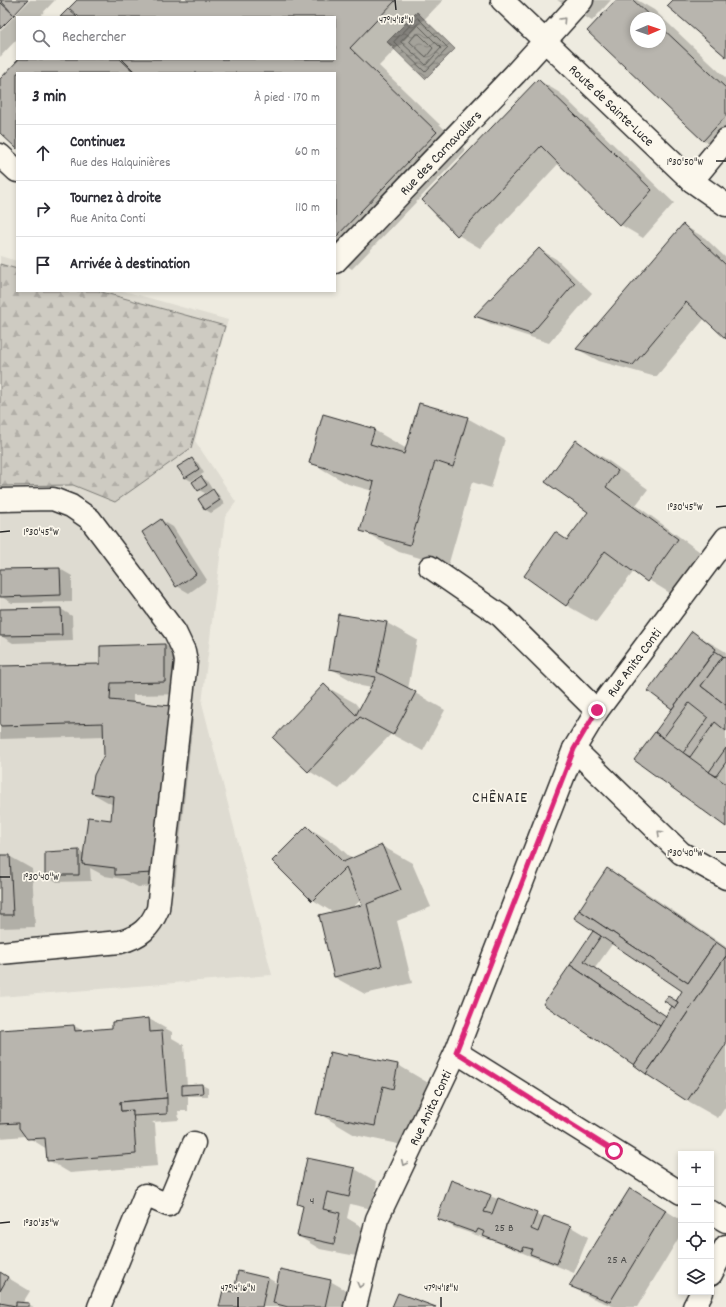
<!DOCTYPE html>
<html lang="fr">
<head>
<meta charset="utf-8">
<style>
  :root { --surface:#fff; --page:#f7f7f7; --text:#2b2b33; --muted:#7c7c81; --line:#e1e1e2 }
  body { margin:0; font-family:Dekko,sans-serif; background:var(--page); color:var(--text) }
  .controls { position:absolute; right:12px; bottom:12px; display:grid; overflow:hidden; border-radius:0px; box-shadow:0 2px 6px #0003 }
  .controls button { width:36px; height:36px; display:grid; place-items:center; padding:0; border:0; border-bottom:1px solid var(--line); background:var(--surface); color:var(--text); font:20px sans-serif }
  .compass { position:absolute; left:630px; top:12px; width:36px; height:36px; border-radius:50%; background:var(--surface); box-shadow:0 2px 6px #0003; rotate:88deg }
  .stop { position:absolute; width:12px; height:12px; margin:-9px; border:3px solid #db2777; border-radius:50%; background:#fff }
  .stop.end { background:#db2777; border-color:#fff; box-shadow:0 1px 4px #0008 }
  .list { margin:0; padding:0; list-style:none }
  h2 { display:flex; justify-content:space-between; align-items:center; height:52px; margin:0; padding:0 16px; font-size:17px }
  h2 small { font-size:13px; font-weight:400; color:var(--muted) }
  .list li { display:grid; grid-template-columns:26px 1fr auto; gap:12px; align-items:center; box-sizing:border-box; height:56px; padding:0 16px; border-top:1px solid var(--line) }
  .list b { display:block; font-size:15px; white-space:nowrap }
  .list p { margin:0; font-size:13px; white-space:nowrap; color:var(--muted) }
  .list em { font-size:13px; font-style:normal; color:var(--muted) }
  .icon { flex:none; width:22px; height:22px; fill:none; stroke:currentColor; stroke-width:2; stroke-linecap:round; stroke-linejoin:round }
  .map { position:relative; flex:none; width:726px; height:1307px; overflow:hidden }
  .search { position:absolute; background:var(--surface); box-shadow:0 2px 6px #0003; left:16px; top:16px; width:320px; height:44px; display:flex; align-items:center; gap:10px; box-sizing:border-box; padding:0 14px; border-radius:0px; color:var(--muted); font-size:15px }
  .panel { position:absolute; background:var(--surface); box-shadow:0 2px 6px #0003; left:16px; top:72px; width:320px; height:220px; border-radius:0px }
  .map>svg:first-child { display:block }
  .built { fill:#dedbd1 }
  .forest { fill:url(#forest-firs); stroke:#7c7b76 }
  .water { fill:url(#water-waves); stroke:#74726e }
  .shadow { fill:#0003; fill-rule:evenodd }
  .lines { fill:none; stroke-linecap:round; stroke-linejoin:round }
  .shore { stroke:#5b5b57; stroke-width:1 }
  .building { fill:#b8b5ae; stroke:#2b2b2b }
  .minor-casing { stroke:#2b2b2b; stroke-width:25 }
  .minor { stroke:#fbf7ec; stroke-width:22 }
  .oneway { stroke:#93918c }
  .route { stroke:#db2777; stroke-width:5 }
  .ticks { fill:none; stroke:#2b2b2b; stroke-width:1.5 }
  .labels { text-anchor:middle; stroke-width:3.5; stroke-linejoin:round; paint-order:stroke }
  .number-label { font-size:12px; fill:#4e4e4c }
  .street-label { font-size:14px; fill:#2b2b2b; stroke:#fbf7ec }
  .neighbourhood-label { font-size:15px; letter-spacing:1px; fill:#2b2b2b; stroke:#fbf7ec }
  .ticks-label { font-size:10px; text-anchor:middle; fill:#2b2b2b; stroke:#fbf7ec; stroke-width:3.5; stroke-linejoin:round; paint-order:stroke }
</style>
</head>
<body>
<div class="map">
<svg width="726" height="1307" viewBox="0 0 726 1307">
  <defs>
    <pattern id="forest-firs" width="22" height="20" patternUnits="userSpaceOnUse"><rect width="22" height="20" fill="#cecbc2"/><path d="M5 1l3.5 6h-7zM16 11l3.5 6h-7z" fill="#b1aea7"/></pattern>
    <pattern id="water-waves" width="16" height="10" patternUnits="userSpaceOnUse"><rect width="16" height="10" fill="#a4a29a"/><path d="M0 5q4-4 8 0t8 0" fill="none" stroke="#86847e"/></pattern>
  </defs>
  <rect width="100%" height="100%" fill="#eeebe0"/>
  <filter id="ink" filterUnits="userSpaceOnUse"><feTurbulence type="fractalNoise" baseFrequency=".025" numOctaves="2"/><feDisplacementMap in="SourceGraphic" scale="8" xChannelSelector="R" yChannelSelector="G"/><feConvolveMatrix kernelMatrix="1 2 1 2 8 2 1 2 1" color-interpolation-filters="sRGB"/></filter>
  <g filter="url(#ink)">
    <path class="built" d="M0,256L17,261V291H124L228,320L195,441L236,502L225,517L202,703L272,975L0,997Z"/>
    <path class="forest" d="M0,264L17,269V291H98L225,326L191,448L115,502L73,485L0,486Z"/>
    <path class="water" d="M417,12L455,49L425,79L387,42Z"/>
    <g class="shadow">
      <path d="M0,0H27L0,28Z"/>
      <path d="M30,0H55L39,17H17V39L0,57V31Z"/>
      <path d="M78,0H443L379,66L466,150L352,269L335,259V73H17V148L0,131V81L21,59H335V17H61L68,10L77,15Z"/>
      <path d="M557,0H611L592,21Z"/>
      <path d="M617,0H637L654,10L726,78V153L703,140L588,31ZM636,18H660V42H636Z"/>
      <path d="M538,80L560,93L674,203L643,238L621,225L559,163L480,248L458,235Z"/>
      <path d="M683,225L705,238L726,258V338L705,318L656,377L599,361L577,349Z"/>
      <path d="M539,249L556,259L592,293L549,343L493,325L476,316Z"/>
      <path d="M467,418L505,439L491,488L472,482L448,566L399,552L362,530L373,491L348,484L310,462L374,430L407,449Z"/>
      <path d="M576,441L606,459L648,489L636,505L707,557L678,598L634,571L596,622L566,605L555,533L568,541L589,512Z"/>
      <path d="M192,459L198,463L204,473L191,481L186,478L179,468Z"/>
      <path d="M201,477L207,481L212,489L205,493L199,490Z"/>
      <path d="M213,490L218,494L225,504L211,513L206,510L199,500Z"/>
      <path d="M161,520L173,527L207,580L189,593L177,586Z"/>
      <path d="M60,569L72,576V602L12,603L0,596V570Z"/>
      <path d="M61,609L72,616L73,641L13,643L1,636Z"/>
      <path d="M387,623L417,640L408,689L445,710L423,751L391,734L339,789L309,771L274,738L325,686L355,703L360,709L372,688L361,686L330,668Z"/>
      <path d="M692,632L726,652V825L636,760L673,709L649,690Z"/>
      <path d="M165,645L187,658L188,694L133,695V703L171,707L193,720L175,885L138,887L123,879L105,876L90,868L91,881L57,882L46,875L79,851L84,854L112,821L113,805L92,793L105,755V736L0,739V667L101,665Z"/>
      <path d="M307,827L337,845L352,859L382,846L412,863L431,907L397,921L412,983L365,994L334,977V913L313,900ZM361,900L364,906L352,908Z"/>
      <path d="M0,856H9L32,869L35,927L0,928Z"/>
      <path d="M608,869L638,887L726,947V1106L718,1118L688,1101L545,1003L598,935ZM613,943L684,991L667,1017L595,968Z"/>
      <path d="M149,1019L172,1032V1038L184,1045L187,1086L202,1085L208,1088V1096H188V1111H178L179,1120L152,1122L155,1124L158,1166L70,1173L48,1160L47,1149L26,1136L0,1138V1031L74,1026L84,1031L113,1029V1023Z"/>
      <path d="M398,1065L435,1087L412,1147L355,1135L318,1113Z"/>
      <path d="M307,1159L355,1169L377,1182L372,1209L350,1204L347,1218L362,1227L356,1256L320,1249L298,1236L304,1207L298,1204Z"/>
      <path d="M490,1196L544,1218L571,1227L588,1237L574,1273L540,1259V1260L494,1241L455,1228L438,1218Z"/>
      <path d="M652,1202L681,1220V1234L637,1307H615L592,1298L570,1286Z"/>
      <path d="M0,1273L30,1291L22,1304H28L34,1307H0Z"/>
      <path d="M268,1278L278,1284L330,1281L353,1294L350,1307H220L235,1294Z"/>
    </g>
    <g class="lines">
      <g class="shore">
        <path d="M418,18L448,48L425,72L394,42Z"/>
        <path d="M418,25L441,48L426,65L401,42Z"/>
        <path d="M416,34H419L433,48L426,57L410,42Z"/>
      </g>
    </g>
    <g class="building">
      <path d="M0,0H28L14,15Z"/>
      <path d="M77,0H396L350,48L437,132L335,238V73H136L122,59H335V17H79L69,8Z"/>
      <path d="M616,0H633L652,18H636V42H660V26L726,88V116L703,141L587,31Z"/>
      <path d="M673,0H726V57L667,6Z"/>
      <path d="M0,2L14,15L0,29Z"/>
      <path d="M68,9L77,17H60Z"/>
      <path d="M19,59H120L135,73H17V149L0,133V79Z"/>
      <path d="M538,79L652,190L620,226L541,146L457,236L422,200Z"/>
      <path d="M683,224L726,265V339L686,302L633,365L576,349Z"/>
      <path d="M539,248L575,283L531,334L474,316Z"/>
      <path d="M419,403L468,417L453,467L435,461L410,545L360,531L374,482L309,463L323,414L375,429L370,444L404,454Z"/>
      <path d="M576,440L618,471L606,487L678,539L647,582L605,551L566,606L524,576L555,532L567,540L588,512L545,482Z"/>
      <path d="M192,458L199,469L185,478L177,467Z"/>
      <path d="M201,476L207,485L198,491L192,482Z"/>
      <path d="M213,489L220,500L205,510L198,499Z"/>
      <path d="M161,519L196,574L176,587L142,532Z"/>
      <path d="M60,568L61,595L0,597V569Z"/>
      <path d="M61,608L62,635L0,636V609Z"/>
      <path d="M338,614L387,622L377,672L416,692L393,735L360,717L308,772L273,738L324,684L356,715L376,677L329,669Z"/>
      <path d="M692,631L716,649L672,709L648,691Z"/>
      <path d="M165,644V682L111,683L110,700L171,706L153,873L115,875V868L82,864L88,817L111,820L113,796L91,793L94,775L104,755L103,723L0,726V666L100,664V646Z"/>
      <path d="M715,651L723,656L701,686L726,705V731L715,722L690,757L683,753L708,718L689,703L663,738L655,732Z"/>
      <path d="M723,656L726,659V705L701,686Z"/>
      <path d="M655,732L726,784V827L634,760Z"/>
      <path d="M726,748V762L716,776L709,772Z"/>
      <path d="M307,826L343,862L382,845L401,890L367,904L382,966L334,977L319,915L362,905L346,867L312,901L272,861Z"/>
      <path d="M79,850V875H45V852Z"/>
      <path d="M0,855H10L13,915H0Z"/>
      <path d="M607,868L716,942L688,983L579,910Z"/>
      <path d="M579,910L688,983L716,942L726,949V956L646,1074L634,1065L672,1006L675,1008L678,1002L676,1001L682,991L574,918Z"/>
      <path d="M593,931L601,936L584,961L666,1016L660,1026L570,965Z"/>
      <path d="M726,956V1044L687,1101L646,1074Z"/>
      <path d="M570,965L660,1026L634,1065L543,1004Z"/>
      <path d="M668,996L678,1002L675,1008L664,1001Z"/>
      <path d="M149,1018L150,1032L162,1031L167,1098L120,1102L121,1111L133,1110L136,1154L47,1161L45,1138L27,1139L19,1128V1123L0,1124V1030L74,1025L75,1031L112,1028V1022Z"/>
      <path d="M330,1052L347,1056L348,1054L398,1064L393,1089L383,1086L375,1126L316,1114Z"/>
      <path d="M202,1084L203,1093L182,1095V1085Z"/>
      <path d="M167,1098V1114L133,1116V1110L121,1111L120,1102Z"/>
      <path d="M307,1158L355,1168L349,1197L327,1192L323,1209L340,1213L334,1244L297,1236L303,1206L297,1204Z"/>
      <path d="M451,1180L491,1195L484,1212L492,1214L498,1198L537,1213L531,1229L538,1232L544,1216L571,1226L557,1264L530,1254L532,1249L524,1247L522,1251L483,1236L485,1232L478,1229L476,1233L437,1219Z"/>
      <path d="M630,1188L666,1210L610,1302L569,1286Z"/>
      <path d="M280,1269L331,1280L325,1307H288L273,1303Z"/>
      <path d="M238,1271L268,1278L262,1307H219L223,1290L234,1292Z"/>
      <path d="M0,1272L8,1277L0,1291Z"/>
      <path d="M398,1293L436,1307H392Z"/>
      <path d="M16,1302L29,1303V1307H0V1303L16,1306Z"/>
    </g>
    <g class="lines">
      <defs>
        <g id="minor">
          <path id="s1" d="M502,0L692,181L726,205"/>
          <path d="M0,155L17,171"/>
          <path d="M692,181L726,140"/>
          <path id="s2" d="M335,262L515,74L582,0"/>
          <path d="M0,500L53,499L71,506L90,519L175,632L184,651L186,661L158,909C150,928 140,937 120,942L0,953"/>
          <path d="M430,567L501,616L597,711"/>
          <path d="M574,749L681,853L726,878"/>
          <path d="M456,1052L681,1193"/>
          <path d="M711,1212L726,1221"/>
          <path d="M711,1274L726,1246"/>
          <path d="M99,1307L145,1195L168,1205L194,1143"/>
          <path id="s3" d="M355,1307L377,1219L456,1052L574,749L597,711L726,538"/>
          <path d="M694,1307L702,1292"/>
        </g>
      </defs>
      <use href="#minor" class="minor-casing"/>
      <use href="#minor" class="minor"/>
    </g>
    <defs><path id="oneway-chevron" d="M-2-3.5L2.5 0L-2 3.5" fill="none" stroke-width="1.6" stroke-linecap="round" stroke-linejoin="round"/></defs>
    <g class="oneway">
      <use href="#oneway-chevron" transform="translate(563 20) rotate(-47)"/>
      <use href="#oneway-chevron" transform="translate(660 833) rotate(-136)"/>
      <use href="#oneway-chevron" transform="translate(404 1163) rotate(115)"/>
      <use href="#oneway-chevron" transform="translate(360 1285) rotate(104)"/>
    </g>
  </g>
  <g class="lines" filter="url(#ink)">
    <path class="route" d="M597,710L574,749L456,1052L614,1151"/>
  </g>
  <path class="ticks" d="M395,0L396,10M716,161H726M716,507L726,506M0,532L10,531M716,852H726M0,877H10M0,1223L10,1222M238,1297V1307M441,1297V1307"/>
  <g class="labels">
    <g class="number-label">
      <text x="312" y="1204">4</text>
      <text x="504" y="1231">25 B</text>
      <text x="617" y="1263">25 A</text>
    </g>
    <g class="street-label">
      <text dy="5" stroke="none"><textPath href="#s1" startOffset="152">Route de Sainte-Luce</textPath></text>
      <text dy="5" stroke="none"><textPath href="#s2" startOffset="152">Rue des Carnavaliers</textPath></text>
      <text dy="5" stroke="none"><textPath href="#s3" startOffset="706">Rue Anita Conti</textPath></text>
      <text dy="5" stroke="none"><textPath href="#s3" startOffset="214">Rue Anita Conti</textPath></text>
    </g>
    <g class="neighbourhood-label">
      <text x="500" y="802">CHÊNAIE</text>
    </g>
  </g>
  <g class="ticks-label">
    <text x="396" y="23">47°14'18"N</text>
    <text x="685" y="165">1°30'50"W</text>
    <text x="685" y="510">1°30'45"W</text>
    <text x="41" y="535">1°30'45"W</text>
    <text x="685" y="856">1°30'40"W</text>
    <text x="41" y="880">1°30'40"W</text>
    <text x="41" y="1226">1°30'35"W</text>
    <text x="238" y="1291">47°14'16"N</text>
    <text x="441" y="1291">47°14'18"N</text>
  </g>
</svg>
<div class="controls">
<button>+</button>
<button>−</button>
<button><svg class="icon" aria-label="locate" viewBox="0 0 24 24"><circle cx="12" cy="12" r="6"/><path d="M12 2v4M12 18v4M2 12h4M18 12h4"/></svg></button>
<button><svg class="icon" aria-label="layers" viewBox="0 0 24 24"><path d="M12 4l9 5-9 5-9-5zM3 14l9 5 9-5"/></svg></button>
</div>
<svg class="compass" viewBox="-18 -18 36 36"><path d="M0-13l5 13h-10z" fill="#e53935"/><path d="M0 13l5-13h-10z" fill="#7c7c81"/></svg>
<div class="stop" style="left:614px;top:1151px"></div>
<div class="stop end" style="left:597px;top:710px"></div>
<div class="search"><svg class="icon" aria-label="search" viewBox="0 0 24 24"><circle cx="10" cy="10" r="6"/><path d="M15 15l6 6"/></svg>Rechercher</div>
<section class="panel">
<h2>3 min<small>À pied · 170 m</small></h2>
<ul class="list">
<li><svg class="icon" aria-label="ahead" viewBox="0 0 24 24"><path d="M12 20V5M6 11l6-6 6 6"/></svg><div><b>Continuez</b><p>Rue des Halquinières</p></div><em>60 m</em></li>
<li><svg class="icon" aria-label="right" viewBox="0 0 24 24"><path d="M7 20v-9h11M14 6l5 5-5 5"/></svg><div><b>Tournez à droite</b><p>Rue Anita Conti</p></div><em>110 m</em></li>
<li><svg class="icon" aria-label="arrive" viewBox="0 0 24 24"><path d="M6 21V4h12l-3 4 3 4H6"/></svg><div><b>Arrivée à destination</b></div></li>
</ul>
</section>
</div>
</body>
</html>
